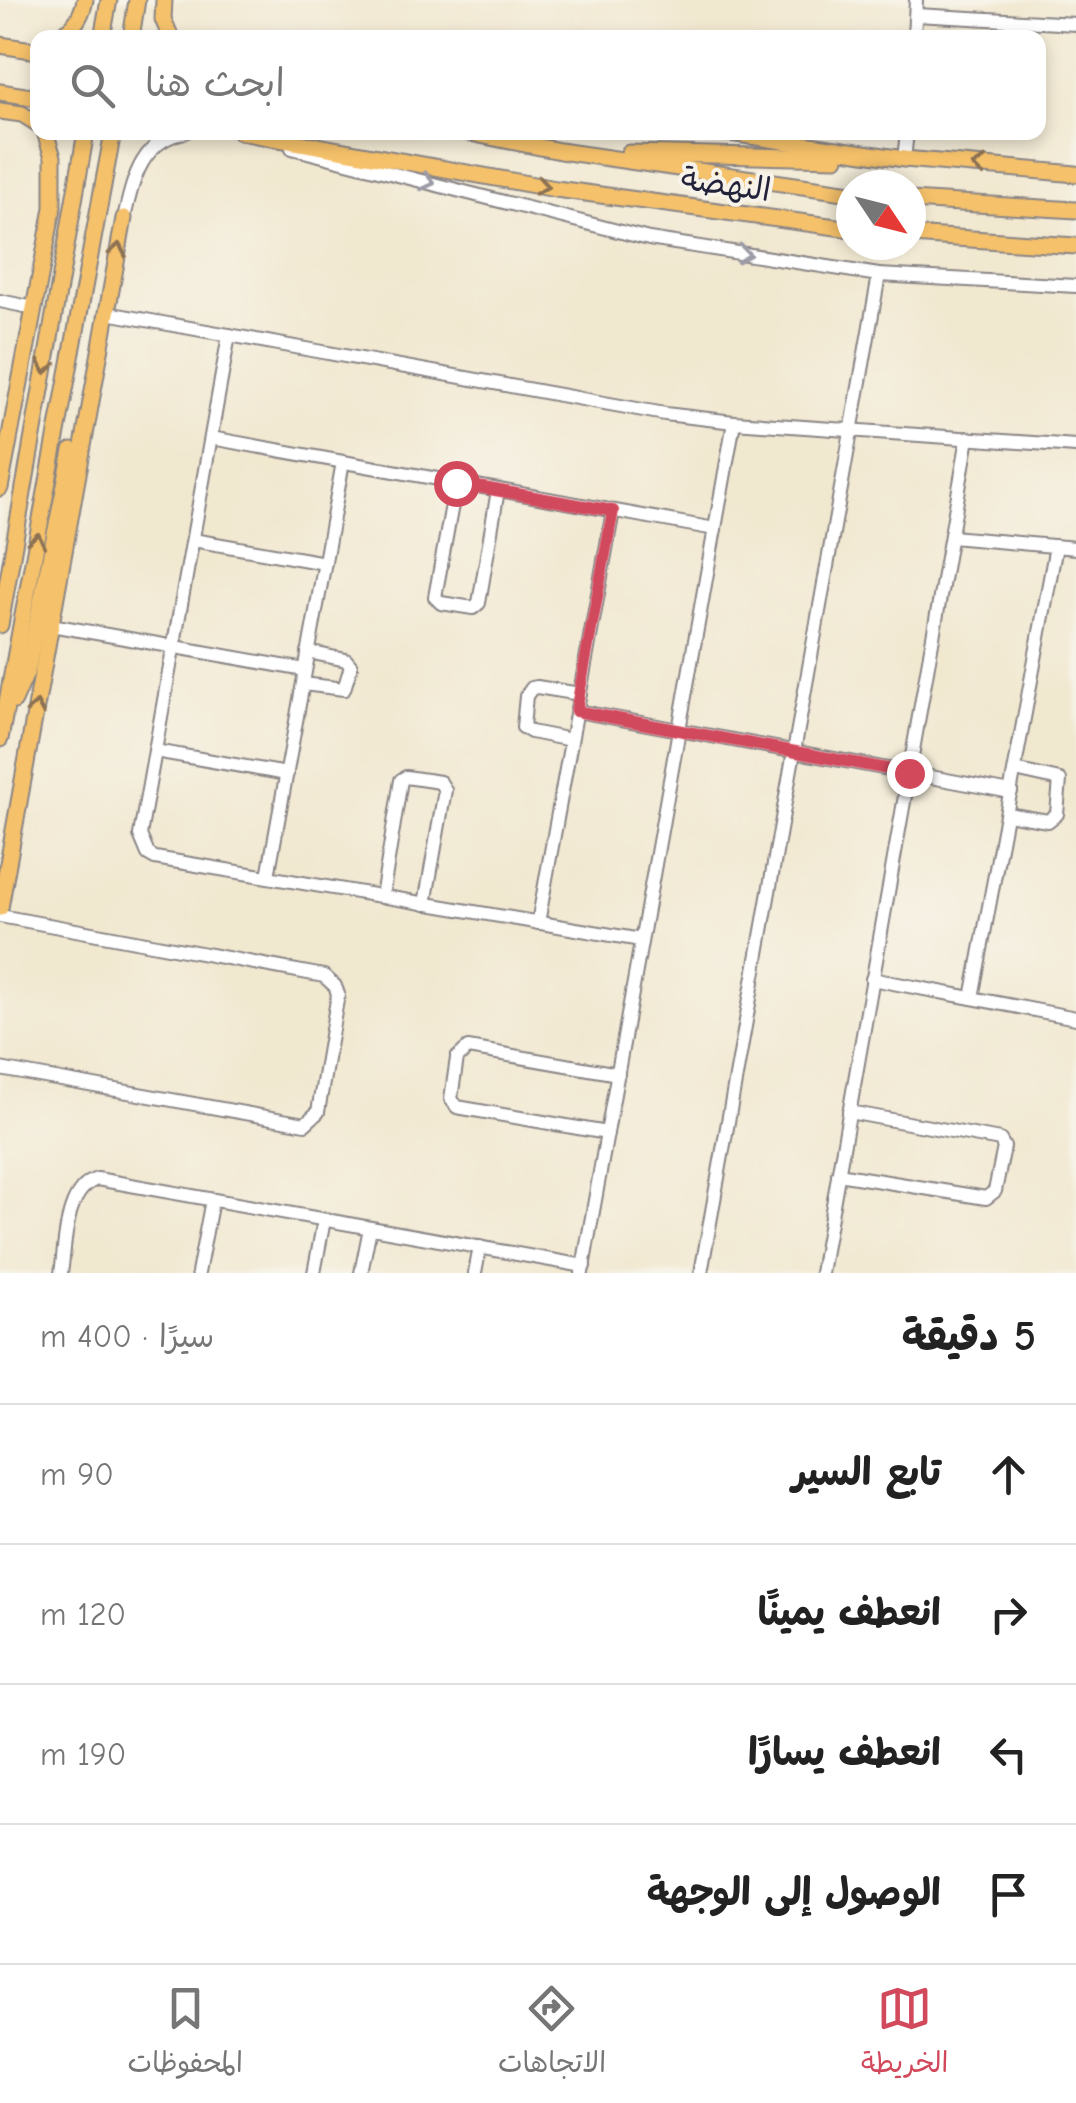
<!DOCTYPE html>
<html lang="ar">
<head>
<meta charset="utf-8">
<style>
  :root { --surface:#fff; --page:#f2f2f2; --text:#222; --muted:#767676; --line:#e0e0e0; --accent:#d1495b }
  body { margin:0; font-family:"Comic Neue","Playpen Sans Arabic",sans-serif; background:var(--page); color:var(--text); direction:rtl }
  .compass { position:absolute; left:836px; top:170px; width:90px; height:90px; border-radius:50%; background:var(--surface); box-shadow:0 5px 15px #0003; rotate:125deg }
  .stop { position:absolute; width:30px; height:30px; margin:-22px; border:8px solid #d1495b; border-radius:50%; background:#fff }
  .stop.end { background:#d1495b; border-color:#fff; box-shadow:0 2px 10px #0008 }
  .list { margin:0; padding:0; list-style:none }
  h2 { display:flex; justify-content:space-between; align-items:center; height:130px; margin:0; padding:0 40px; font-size:42px }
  h2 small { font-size:32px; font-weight:400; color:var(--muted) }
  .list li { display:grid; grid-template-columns:65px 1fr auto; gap:30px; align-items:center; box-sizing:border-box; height:140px; padding:0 40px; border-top:2px solid var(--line) }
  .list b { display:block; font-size:38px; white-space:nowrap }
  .list em { font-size:32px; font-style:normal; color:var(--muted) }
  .icon { flex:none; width:55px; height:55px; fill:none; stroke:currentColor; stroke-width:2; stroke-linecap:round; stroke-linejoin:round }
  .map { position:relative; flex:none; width:1076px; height:1273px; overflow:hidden; direction:ltr }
  .search { position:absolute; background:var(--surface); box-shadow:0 5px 15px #0003; left:30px; right:30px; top:30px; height:110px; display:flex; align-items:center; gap:25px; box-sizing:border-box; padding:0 35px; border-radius:20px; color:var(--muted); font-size:38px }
  .sheet { height:690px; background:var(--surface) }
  nav { display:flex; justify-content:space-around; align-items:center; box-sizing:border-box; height:140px; border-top:2px solid var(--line); background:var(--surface); font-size:28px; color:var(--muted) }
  nav a { display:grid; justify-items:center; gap:5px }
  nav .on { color:var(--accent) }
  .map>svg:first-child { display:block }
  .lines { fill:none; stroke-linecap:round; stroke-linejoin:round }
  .minor-casing { stroke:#8a8586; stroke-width:16 }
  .major-casing { stroke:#8a8586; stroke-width:19 }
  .minor { stroke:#fff; stroke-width:12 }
  .major { stroke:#f5c16b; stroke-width:15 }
  .oneway { stroke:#8c7253 }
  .oneway2 { stroke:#9c9ca7 }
  .route { stroke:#d1495b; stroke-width:12 }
  .labels { text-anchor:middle; stroke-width:8; stroke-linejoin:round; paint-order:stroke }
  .street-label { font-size:32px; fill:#22223b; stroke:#f7f3e8 }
</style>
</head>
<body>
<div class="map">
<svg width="1076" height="1273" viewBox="0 0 1076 1273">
  <rect width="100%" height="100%" fill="#f7f3e8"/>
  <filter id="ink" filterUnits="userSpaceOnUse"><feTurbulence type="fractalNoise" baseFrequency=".01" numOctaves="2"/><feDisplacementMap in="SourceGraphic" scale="20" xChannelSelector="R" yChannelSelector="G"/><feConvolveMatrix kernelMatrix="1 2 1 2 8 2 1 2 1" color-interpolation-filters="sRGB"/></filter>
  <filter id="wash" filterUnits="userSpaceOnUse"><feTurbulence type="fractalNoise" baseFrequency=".0048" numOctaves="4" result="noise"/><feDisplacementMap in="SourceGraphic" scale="40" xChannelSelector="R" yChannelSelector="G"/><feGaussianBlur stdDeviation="2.25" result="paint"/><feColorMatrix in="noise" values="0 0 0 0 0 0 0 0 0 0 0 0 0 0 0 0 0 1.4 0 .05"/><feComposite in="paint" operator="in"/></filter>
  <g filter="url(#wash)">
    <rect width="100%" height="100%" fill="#f1e8d0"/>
  </g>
  <g filter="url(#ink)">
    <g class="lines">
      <defs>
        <g id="minor">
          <path d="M916,15L1076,24"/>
          <path d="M914,38L916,0"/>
          <path d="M292,148L649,239L879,275L1076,286"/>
          <path d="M904,159L907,132"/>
          <path d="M124,218C133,181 140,141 185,132"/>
          <path d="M0,301L34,308"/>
          <path d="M107,313L665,414L734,422L1076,446"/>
          <path d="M229,335L140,835L148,854L155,858L641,940"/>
          <path d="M211,438L715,529"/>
          <path d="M456,483L435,597L441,603L473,608L479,603L498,490"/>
          <path d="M951,537L1076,548"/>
          <path d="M193,540L325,563"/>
          <path d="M51,625L305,670"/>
          <path d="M303,684L344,689L351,666L346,660L308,652"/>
          <path d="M577,711L1011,792"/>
          <path d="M571,740L531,732L523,727L526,696L532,688L537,687L580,694"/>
          <path d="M155,751L287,774"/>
          <path d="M1007,814L1048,821L1057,814L1060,780L1015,770"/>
          <path d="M268,876L343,462"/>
          <path d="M382,897L401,780L406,777L440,782L445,790L425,904"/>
          <path d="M0,916L324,976L335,986L338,994L318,1112L305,1124L0,1069"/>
          <path d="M538,923L613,511"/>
          <path d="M872,979L1076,1018"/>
          <path d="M972,998L1056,546"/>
          <path d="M607,1133L457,1107L451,1099L457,1058L468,1048L618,1074"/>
          <path d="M838,1174L986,1198L995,1191L1004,1147L1000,1140L849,1112"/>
          <path d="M61,1273C66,1243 64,1190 97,1179L584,1266"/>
          <path d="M198,1273L212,1200"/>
          <path d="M314,1273L324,1220"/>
          <path d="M361,1273L370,1228"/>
          <path d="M475,1273L480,1247"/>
          <path d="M582,1273L734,422"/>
          <path d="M701,1273L879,275"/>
          <path d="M821,1273L968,438"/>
        </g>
        <g id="major">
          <path d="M164,0L163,19L171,38"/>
          <path d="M53,38C72,32 81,19 85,0"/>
          <path d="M102,38L109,0"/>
          <path d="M131,38L137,0"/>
          <path d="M0,45L38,51"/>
          <path d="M0,92L38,98"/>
          <path d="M0,111L22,114L38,124"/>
          <path d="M240,132L556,189L851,229"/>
          <path d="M465,132L560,151L851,193"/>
          <path d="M723,132L904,159L1076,174"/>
          <path d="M629,153L836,158"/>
          <path d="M911,200L1076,210"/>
          <path d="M911,235L1076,246"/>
          <path d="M0,488L53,208V157L45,132"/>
          <path d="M0,625L86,132"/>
          <path d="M14,701L27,671L72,451"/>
          <path d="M0,739L113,132"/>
          <path d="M0,908L124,218"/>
        </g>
      </defs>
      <use href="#minor" class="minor-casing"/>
      <use href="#major" class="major-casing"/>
      <use href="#minor" class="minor"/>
      <use href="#major" class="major"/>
    </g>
    <defs><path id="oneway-chevron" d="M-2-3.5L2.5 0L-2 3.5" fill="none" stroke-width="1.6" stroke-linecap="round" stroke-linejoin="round" transform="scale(2.5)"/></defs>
    <g class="oneway">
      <use href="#oneway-chevron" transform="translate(979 166) rotate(-175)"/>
      <use href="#oneway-chevron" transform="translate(542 186) rotate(10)"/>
      <use href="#oneway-chevron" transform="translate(118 250) rotate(-80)"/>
      <use href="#oneway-chevron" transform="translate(46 367) rotate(100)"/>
      <use href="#oneway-chevron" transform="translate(37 540) rotate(-79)"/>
      <use href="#oneway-chevron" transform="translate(36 708) rotate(-80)"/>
    </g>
    <g class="oneway2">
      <use href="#oneway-chevron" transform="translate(428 182) rotate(14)"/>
      <use href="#oneway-chevron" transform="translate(744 254) rotate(9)"/>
    </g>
  </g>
  <g class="lines" filter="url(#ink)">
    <path class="route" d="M456,483L613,511L576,711L909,773"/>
  </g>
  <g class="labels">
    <g class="street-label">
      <text transform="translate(726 184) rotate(8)" y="11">النهضة</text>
    </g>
  </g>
</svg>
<svg class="compass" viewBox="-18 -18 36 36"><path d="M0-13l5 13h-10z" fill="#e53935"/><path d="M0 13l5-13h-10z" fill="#767676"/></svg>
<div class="stop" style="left:456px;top:483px"></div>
<div class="stop end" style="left:909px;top:773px"></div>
<div class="search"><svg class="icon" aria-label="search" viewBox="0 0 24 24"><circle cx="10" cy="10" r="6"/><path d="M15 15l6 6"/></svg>ابحث هنا</div>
</div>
<section class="sheet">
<h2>5 دقيقة<small>سيرًا · 400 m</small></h2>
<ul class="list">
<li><svg class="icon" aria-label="ahead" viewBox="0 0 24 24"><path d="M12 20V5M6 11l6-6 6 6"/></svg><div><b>تابع السير</b></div><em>90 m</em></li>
<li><svg class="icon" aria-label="right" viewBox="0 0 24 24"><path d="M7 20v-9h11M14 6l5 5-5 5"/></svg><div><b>انعطف يمينًا</b></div><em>120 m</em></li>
<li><svg class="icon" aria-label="left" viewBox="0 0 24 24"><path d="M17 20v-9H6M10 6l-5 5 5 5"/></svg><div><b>انعطف يسارًا</b></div><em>190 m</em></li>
<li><svg class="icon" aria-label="arrive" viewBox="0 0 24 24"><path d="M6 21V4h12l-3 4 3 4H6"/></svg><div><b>الوصول إلى الوجهة</b></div></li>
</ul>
</section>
<nav>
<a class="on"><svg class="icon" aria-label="map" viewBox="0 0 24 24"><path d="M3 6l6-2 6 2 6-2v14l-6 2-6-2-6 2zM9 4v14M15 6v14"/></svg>الخريطة</a>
<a><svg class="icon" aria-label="directions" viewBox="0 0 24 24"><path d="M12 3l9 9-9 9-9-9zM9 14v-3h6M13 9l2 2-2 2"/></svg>الاتجاهات</a>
<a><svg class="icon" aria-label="saved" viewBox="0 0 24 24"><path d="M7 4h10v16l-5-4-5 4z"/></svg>المحفوظات</a>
</nav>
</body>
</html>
